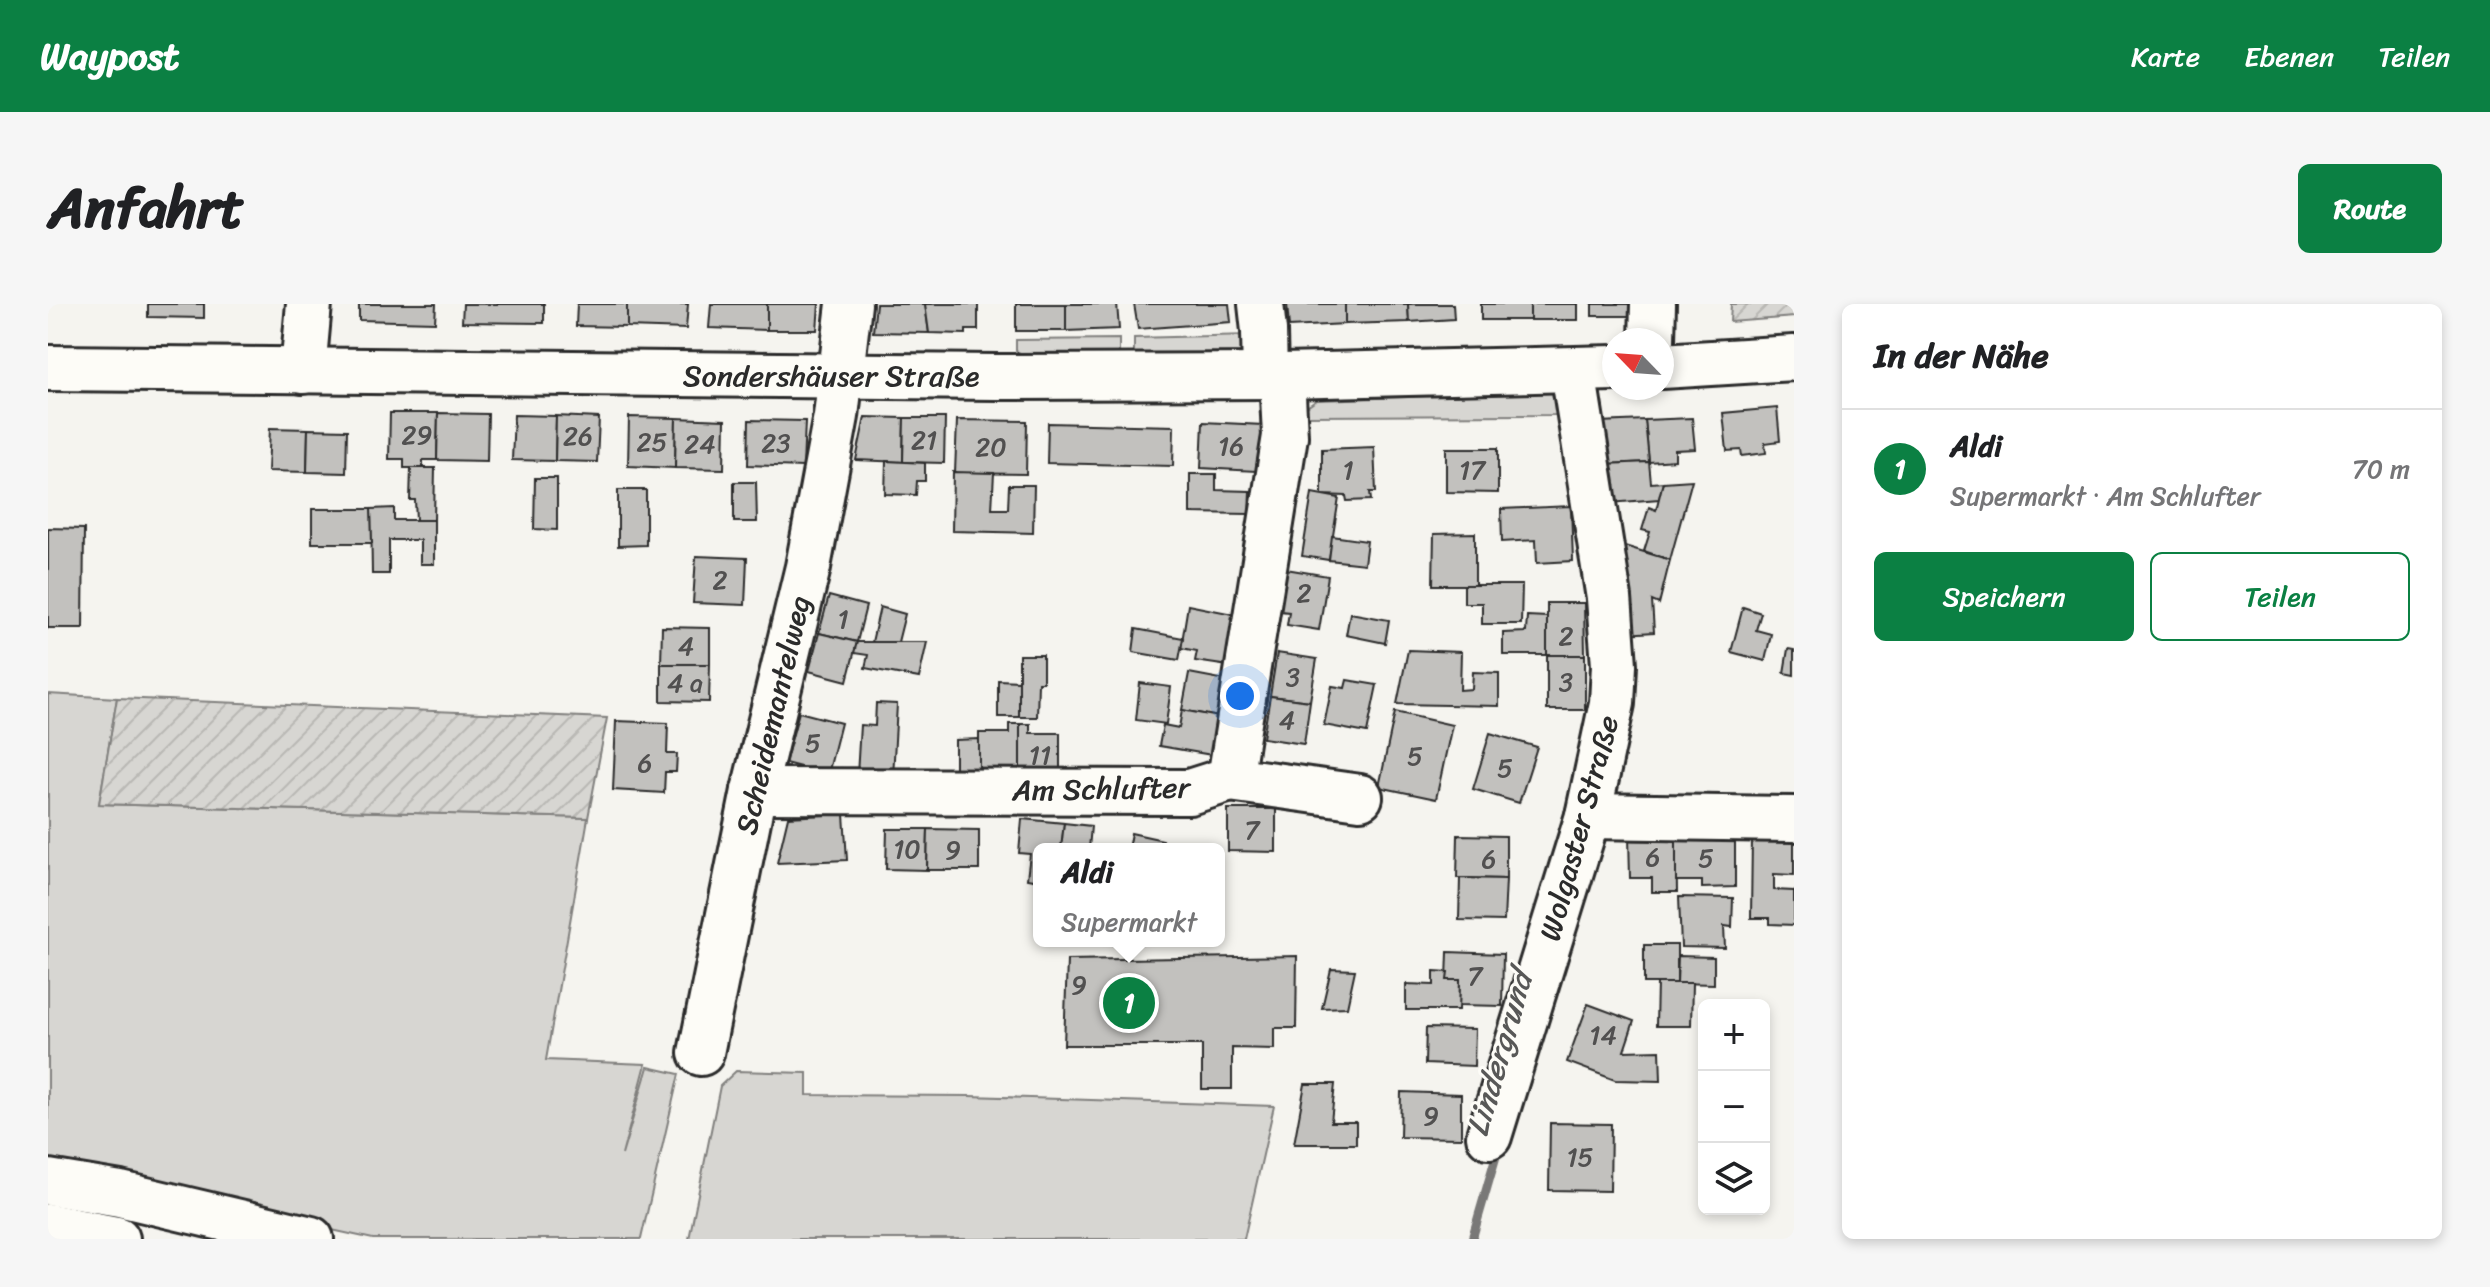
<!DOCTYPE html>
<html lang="de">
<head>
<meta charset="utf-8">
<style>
  :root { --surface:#fff; --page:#f6f6f6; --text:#202124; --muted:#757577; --line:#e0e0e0; --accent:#0b8043 }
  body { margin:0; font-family:Sriracha,sans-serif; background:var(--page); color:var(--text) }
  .controls { position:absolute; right:24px; bottom:24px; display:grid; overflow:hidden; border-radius:12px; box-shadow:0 4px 12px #0003 }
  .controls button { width:72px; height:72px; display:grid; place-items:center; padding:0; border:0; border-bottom:2px solid var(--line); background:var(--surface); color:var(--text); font:40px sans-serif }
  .compass { position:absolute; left:1554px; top:24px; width:72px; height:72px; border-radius:50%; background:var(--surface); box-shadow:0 4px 12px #0003; rotate:295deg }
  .you { position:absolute; left:1192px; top:392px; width:28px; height:28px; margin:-20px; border:6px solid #fff; border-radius:50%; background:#1a73e8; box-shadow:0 0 0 12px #1a73e833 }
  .badge { display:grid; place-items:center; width:52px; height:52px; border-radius:50%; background:var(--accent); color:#fff; font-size:26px; font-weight:700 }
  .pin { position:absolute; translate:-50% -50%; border:4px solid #fff; box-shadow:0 2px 8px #0006 }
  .popup { position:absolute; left:985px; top:539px; width:192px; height:104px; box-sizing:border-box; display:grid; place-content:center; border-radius:12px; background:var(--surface); filter:drop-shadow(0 2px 6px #0005); font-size:26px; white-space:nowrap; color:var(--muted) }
  .popup b { font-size:30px; color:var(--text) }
  .popup::after { content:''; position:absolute; left:50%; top:100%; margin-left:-16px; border:16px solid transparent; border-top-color:var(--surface) }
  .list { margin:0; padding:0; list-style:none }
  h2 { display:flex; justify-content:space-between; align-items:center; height:104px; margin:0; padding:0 32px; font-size:34px }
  h2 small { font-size:26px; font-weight:400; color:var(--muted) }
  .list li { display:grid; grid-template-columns:52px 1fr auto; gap:24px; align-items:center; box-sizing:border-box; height:120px; padding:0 32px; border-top:2px solid var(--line) }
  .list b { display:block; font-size:30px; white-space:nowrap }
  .list p { margin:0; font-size:26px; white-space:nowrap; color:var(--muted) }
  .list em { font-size:26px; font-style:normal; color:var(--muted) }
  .actions { display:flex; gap:16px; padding:24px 32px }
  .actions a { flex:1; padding:18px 0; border:2px solid var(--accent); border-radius:12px; text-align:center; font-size:28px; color:var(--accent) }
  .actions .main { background:var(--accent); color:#fff }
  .icon { flex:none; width:44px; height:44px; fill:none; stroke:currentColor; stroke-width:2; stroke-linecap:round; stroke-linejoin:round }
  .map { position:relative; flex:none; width:1746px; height:935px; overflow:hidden; border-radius:12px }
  header { display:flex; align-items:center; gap:48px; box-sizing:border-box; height:112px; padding:0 40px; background:var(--accent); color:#fff }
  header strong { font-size:38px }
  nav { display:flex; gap:44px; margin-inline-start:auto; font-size:28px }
  .intro { display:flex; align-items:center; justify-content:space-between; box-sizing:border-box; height:192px; padding:0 48px }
  h1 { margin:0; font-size:56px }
  .button { padding:20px 36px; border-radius:12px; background:var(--accent); color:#fff; font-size:28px; font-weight:700 }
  main { display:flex; gap:48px; padding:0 48px }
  aside { flex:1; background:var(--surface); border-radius:12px; box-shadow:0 4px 12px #0003 }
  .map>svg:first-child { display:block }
  .green { fill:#d7d6d2; stroke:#81807e; stroke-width:2 }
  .garden { fill:url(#garden-furrows); stroke:#81807e; stroke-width:2 }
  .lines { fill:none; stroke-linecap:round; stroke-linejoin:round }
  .stream { stroke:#797877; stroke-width:9 }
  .building { fill:#c2c1be; stroke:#2b2b2b; stroke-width:2 }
  .minor-casing { stroke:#2b2b2b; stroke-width:50 }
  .highway-casing { stroke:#2b2b2b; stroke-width:50 }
  .minor { stroke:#fdfcf7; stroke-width:44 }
  .highway { stroke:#fdfcf7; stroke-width:44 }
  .labels { text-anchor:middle; stroke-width:6; stroke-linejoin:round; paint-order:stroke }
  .number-label { font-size:26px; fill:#515050 }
  .street-label { font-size:30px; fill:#2b2b2b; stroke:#fdfcf7 }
  .water-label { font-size:32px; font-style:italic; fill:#585857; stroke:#fdfcf7 }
</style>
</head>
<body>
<header>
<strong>Waypost</strong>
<nav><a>Karte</a><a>Ebenen</a><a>Teilen</a></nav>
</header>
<div class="intro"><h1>Anfahrt</h1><a class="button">Route</a></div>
<main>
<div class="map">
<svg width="1746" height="935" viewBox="0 0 1746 935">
  <defs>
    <pattern id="garden-furrows" width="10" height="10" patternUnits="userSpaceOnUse" patternTransform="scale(2)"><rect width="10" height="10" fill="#d7d6d2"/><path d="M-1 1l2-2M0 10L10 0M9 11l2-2" fill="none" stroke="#b9b8b4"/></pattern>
  </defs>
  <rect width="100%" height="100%" fill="#f5f4ef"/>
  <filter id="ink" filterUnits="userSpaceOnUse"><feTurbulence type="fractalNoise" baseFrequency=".0125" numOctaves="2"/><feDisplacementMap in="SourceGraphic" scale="16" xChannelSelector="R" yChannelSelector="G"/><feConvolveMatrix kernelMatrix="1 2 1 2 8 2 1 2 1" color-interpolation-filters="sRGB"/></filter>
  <g filter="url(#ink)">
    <g class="green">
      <path d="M1202,31L1196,54L1086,55V34Z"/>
      <path d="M1071,35V54H982L968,47V36Z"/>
      <path d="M1506,88L1511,91V110L1507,111L1256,112L1259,103L1269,96Z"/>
      <path d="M0,390L69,394L51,500L540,514L498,756L598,760L574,851L600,763L631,770L593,935H325L32,871L0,866Z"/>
      <path d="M688,767L759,769V791L922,792L1226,802L1196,935H641L672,782Z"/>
    </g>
    <g class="garden">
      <path d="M1683,0H1746V13L1682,18Z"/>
      <path d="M69,394L559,414L540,514L51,500Z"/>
    </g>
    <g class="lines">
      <path class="stream" d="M1424,935L1451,842"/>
    </g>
    <g class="building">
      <path d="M100,0H156V14L100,13Z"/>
      <path d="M311,0H388L387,18L311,16Z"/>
      <path d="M415,0H496V19L414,18Z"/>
      <path d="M529,0H579V23L528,22Z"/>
      <path d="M579,0H640L638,25L579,23Z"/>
      <path d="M663,0H719V26L661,24Z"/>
      <path d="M719,0H771L769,26H719Z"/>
      <path d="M828,0H877L881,29L825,28Z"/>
      <path d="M877,0H930V26H918V30L881,29Z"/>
      <rect x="968" y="0" width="50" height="27"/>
      <path d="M1018,0H1069L1071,25L1018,27Z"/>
      <path d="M1086,0H1181L1183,18L1090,25Z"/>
      <path d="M1239,0H1297V20L1241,23Z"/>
      <path d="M1297,0H1360L1361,18L1297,20Z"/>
      <path d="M1360,0H1405L1406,15L1361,18Z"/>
      <rect x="1433" y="0" width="49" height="16"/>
      <rect x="1482" y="0" width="48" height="16"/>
      <path d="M1544,0H1583L1582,12H1544Z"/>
      <path d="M1729,104L1732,137L1717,139L1718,149L1694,152L1693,146L1679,147L1675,109Z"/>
      <path d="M342,109H390L389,156H375V164H356V155H341Z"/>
      <path d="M390,109L440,110L439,157L389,156Z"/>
      <path d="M466,111L508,112L507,157L464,156Z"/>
      <path d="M508,112L551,114L549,158L507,157Z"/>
      <path d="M581,113L628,114L627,164L580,162Z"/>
      <path d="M817,113L856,114L855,158L808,156Z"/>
      <path d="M628,114L677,116L676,165L627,164Z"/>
      <path d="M856,114H897L896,159L855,158Z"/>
      <path d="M1644,114L1647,145L1627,146V156L1601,158L1597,116Z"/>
      <path d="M701,116L757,117L755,163L700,161Z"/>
      <path d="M909,116L979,117L978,170L907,169Z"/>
      <path d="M1597,116L1601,158L1558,160L1551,118Z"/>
      <path d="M1155,118L1215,121L1208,167L1153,164Z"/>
      <path d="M1000,119L1126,122L1125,162L999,159Z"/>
      <path d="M222,124L260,125L259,168L220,167Z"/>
      <path d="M260,125L299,126L298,169L259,168Z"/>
      <path d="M1326,143L1328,188H1322L1323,196L1299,197L1298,192L1274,191V145Z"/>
      <path d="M1398,144H1450V189L1398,188Z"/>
      <path d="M838,157L877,159V177H869L868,191L837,190Z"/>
      <path d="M1601,158L1603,179L1615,178L1611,195L1562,199L1558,160Z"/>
      <path d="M363,164H387L386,216H368L367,196H362Z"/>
      <path d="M905,168L946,169L944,205H960L961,181H986L985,229L904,227Z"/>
      <path d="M1142,170H1168V186L1202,187L1201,210L1142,209Z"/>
      <path d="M487,174H509V226L486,225Z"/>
      <path d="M1644,176L1622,256L1596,247L1602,228L1594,226L1601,203L1608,206L1615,178Z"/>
      <path d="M686,178H708L709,218H686Z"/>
      <path d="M570,186H598V241L570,242Z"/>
      <path d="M1264,189L1291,194L1281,256L1254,252Z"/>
      <path d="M1523,202L1525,257L1489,259L1488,236L1454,238L1453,205Z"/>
      <path d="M346,204V216H386V260H372V236H341V270H324L323,205Z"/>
      <path d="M264,205H323L324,239H264Z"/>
      <path d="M0,224L36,225L35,324H0Z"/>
      <path d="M1427,229V281H1385L1386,230Z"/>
      <path d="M1284,232L1319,237L1316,260L1281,256Z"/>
      <path d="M1567,239L1622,256L1611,300L1604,297L1606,328L1577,330Z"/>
      <path d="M648,252L699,254L697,301L645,299Z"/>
      <path d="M1238,265L1280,272L1271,326L1239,321L1241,308L1232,307Z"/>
      <path d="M1416,281H1474L1473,320H1434V299H1416Z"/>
      <path d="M781,292L818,302L809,338L771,329Z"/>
      <path d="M1499,299H1536L1537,351H1499Z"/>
      <path d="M1140,301L1190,311L1181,362L1147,357L1149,347L1133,344Z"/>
      <path d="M832,303L857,310L850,338H824Z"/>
      <path d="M1695,303L1713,309L1708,326L1723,330L1717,357L1683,348Z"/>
      <path d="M1302,309L1341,316L1337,339L1298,331Z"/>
      <path d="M1479,312L1499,313V351H1455V329L1478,328Z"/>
      <path d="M614,323L662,324V360H613Z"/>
      <path d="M1088,325L1135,334L1131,356L1085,348Z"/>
      <path d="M771,329L809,338L799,377L761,367Z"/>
      <path d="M809,338H879L871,374L817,364L820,351L806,349Z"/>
      <path d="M1740,345L1746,346V371L1736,369Z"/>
      <path d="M1360,346L1413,348L1412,386L1424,385L1425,368L1451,369V402L1349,400Z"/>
      <path d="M1229,349L1269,355L1262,397L1222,392Z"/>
      <path d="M971,351H995V378H990L989,413H971Z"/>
      <rect x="1499" y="351" width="38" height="55"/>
      <path d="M613,360H662L661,398L613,397Z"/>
      <path d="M1141,369L1178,376L1171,413L1134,406Z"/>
      <path d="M950,376L971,377V413H950Z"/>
      <path d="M1299,376L1329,381L1319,429L1276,421L1284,382L1297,384Z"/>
      <path d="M1092,379L1123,383L1118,420L1088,416Z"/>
      <path d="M1222,392L1262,397L1256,440L1215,434Z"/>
      <path d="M828,399L849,400L845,473L809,471L812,421L827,422Z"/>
      <path d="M1134,406L1171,413L1164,451L1111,442L1115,421L1131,424Z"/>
      <path d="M751,408L793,419L780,470L737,459Z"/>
      <path d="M1347,408L1404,421L1388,495L1331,483Z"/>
      <path d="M568,417L620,419L619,450H629L628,468H617L616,489L565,486Z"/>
      <path d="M961,420H972V472H931V429H961Z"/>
      <path d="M972,420H982V429H1012V474L972,472Z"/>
      <path d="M1442,429L1489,443L1471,499L1425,485Z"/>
      <path d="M931,435V472H907V436Z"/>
      <path d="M1180,505H1228V548L1180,547Z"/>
      <path d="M796,510L799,556L729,559L740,513Z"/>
      <path d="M974,515L1016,519L1013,545H991V577L979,575L982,550L971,549Z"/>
      <path d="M1016,519L1043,522L1041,545H1013Z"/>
      <path d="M839,525H880L879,566L838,565Z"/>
      <path d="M880,525L931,526V566H879Z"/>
      <path d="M1083,529L1115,536L1114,545H1080Z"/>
      <path d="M1410,531L1458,532V575L1409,574Z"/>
      <path d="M1628,531L1629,588H1604V574H1582L1581,532Z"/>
      <path d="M1628,531H1687V583L1654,584V577H1628Z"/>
      <path d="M1704,533L1746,534V571L1726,570V586L1746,587V621L1722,620V614H1703Z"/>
      <path d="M1412,574L1458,575L1456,617L1411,616Z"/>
      <path d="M1631,593L1685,594L1684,623L1676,622L1677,644L1633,643Z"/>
      <rect x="1596" y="641" width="33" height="38"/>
      <path d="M1400,648L1455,650L1454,702L1411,701L1412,676H1399Z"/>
      <path d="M1249,652L1248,724H1226V745L1184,744V785H1154V741H1016L1019,656Z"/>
      <path d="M1630,652L1666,653V680L1629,679Z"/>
      <path d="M1283,665L1307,666L1299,703L1274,704Z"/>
      <path d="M1386,667L1400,668L1399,676H1412L1411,706H1358V680L1386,681Z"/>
      <path d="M1609,679H1644L1643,722H1608Z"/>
      <path d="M1540,700L1586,717L1576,747L1612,746L1613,777L1567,776L1519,758Z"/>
      <path d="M1378,724L1427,725L1426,762L1377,760Z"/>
      <path d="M1257,780H1287L1283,818H1308V840H1246Z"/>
      <path d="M1353,788L1413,790V834L1352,833Z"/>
      <path d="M1502,819L1563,820L1562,887L1501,886Z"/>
    </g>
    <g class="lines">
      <defs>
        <g id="minor">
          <path d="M1213,0L1216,27L1217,72"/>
          <path d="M1604,36L1605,0"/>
          <path d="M1614,62L1746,54"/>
          <path d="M0,64L948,73L1234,72L1566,64"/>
          <path d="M255,67L261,0"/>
          <path d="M1182,475L1312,493"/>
          <path d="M706,487L1141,488L1182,475L1237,132L1234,72"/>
          <path d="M1540,512L1746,515"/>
          <path d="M653,749L706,487L760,263L788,112L801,0"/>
          <path d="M1441,832L1540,512L1564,399L1566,361L1561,294L1525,67"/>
        </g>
        <g id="highway">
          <path d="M0,878L72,890L263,935"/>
          <path d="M0,922L69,935"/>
        </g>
      </defs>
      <use href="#minor" class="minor-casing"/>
      <use href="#highway" class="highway-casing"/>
      <use href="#minor" class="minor"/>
      <use href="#highway" class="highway"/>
    </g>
  </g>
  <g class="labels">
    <g class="number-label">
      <text x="369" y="140">29</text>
      <text x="530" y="141">26</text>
      <text x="876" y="145">21</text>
      <text x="604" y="147">25</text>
      <text x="728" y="148">23</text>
      <text x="652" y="149">24</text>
      <text x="1183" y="151">16</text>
      <text x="943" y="152">20</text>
      <text x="1300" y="175">1</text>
      <text x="1424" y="175">17</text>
      <text x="672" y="285">2</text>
      <text x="1256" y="298">2</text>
      <text x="795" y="324">1</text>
      <text x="1518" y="341">2</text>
      <text x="638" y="351">4</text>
      <text x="1245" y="382">3</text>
      <text x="1518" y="387">3</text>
      <text x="637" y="388">4 a</text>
      <text x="1239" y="425">4</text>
      <text x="765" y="448">5</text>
      <text x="992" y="460">11</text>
      <text x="1367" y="461">5</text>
      <text x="597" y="468">6</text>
      <text x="1457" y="473">5</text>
      <text x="1204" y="535">7</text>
      <text x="859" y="554">10</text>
      <text x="905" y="555">9</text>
      <text x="1605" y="562">6</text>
      <text x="1658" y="563">5</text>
      <text x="1441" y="564">6</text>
      <text x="1427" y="681">7</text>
      <text x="1031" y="690">9</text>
      <text x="1555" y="740">14</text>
      <text x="1383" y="821">9</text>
      <text x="1532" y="862">15</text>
    </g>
    <g class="street-label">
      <text x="783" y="82">Sondershäuser Straße</text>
      <text transform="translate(725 411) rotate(-77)" y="10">Scheidemantelweg</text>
      <text transform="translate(1053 485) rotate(-1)" y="10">Am Schlufter</text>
      <text transform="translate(1531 524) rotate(-75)" y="10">Wolgaster Straße</text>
    </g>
    <g class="water-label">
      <text transform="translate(1451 750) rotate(-74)" y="11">Lindergrund</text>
    </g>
  </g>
</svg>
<div class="controls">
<button>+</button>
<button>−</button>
<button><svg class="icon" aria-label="layers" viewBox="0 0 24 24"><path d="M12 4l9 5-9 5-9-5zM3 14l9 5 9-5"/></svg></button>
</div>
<svg class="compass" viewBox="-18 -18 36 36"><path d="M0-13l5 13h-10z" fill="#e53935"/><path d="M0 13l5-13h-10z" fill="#757577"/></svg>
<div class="you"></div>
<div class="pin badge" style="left:1081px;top:699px">1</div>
<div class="popup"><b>Aldi</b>Supermarkt</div>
</div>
<aside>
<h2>In der Nähe<small></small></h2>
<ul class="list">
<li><span class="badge">1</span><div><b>Aldi</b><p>Supermarkt · Am Schlufter</p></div><em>70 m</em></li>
</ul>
<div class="actions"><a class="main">Speichern</a><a>Teilen</a></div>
</aside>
</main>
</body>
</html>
